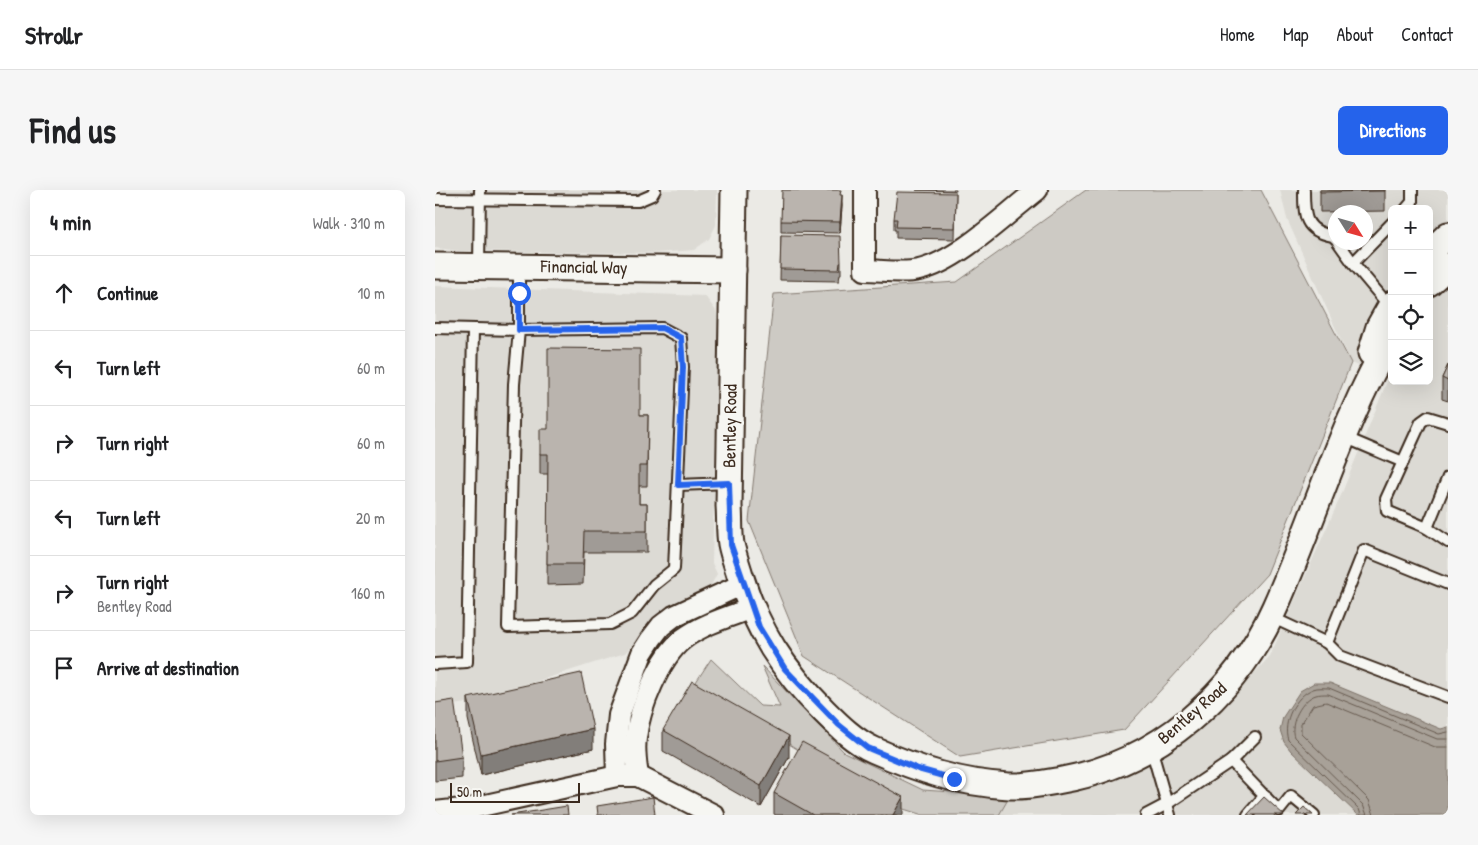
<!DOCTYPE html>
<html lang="en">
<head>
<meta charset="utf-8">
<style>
  :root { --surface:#fff; --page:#f6f6f6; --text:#202124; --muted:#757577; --line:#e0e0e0; --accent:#2563eb }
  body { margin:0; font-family:"Patrick Hand",sans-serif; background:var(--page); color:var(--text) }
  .controls { position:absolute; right:15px; top:15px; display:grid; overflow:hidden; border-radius:8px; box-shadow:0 5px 20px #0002 }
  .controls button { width:45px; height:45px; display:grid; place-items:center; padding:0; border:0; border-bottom:1px solid var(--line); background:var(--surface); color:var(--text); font:25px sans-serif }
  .compass { position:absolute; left:893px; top:15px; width:45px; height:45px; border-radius:50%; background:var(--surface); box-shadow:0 5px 20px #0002; rotate:127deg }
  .scale { position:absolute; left:15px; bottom:12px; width:130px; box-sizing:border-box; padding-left:5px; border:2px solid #3b2a1e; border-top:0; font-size:14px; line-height:18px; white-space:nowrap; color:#3b2a1e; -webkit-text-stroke:4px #f6f6f2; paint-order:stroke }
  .stop { position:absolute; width:15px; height:15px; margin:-11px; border:4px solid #2563eb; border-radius:50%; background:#fff }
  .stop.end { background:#2563eb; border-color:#fff; box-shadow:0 1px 5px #0008 }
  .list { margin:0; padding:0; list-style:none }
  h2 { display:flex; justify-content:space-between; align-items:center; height:65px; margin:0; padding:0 20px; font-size:21px }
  h2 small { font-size:16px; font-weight:400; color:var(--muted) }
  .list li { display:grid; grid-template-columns:32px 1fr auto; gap:15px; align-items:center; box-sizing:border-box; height:75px; padding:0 20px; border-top:1px solid var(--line) }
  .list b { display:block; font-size:19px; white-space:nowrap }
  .list p { margin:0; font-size:16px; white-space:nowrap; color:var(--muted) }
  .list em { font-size:16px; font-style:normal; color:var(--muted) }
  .icon { flex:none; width:28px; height:28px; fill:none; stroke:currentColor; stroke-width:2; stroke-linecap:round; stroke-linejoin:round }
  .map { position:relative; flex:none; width:1013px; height:625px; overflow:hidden; border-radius:8px }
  header { display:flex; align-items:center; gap:30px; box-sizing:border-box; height:70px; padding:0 25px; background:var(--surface); border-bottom:1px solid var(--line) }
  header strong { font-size:24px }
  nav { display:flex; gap:28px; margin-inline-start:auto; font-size:18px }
  .intro { display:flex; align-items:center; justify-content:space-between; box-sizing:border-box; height:120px; padding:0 30px }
  h1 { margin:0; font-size:35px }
  .button { padding:12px 22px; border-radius:8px; background:var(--accent); color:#fff; font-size:18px; font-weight:700 }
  main { display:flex; gap:30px; padding:0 30px }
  aside { flex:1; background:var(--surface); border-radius:8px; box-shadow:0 5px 20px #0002 }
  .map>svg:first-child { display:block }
  .built { fill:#dcdad4; fill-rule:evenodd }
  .green { fill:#cdcac4; stroke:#847a71 }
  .water { fill:#a8a198; stroke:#7c7167 }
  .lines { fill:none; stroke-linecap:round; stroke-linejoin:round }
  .shore { stroke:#675a4f; stroke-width:1 }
  .service-casing { stroke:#3b2a1e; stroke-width:14 }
  .minor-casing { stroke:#3b2a1e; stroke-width:24 }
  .tertiary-casing { stroke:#3b2a1e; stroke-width:29 }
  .service { stroke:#f6f6f2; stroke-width:10 }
  .minor { stroke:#f6f6f2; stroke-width:20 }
  .tertiary { stroke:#f6f6f2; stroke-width:25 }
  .wall { fill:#a09b96; stroke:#3b2a1e }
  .shaded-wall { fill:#827e7a; stroke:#3b2a1e }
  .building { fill:#bab4ae; stroke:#3b2a1e }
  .route { stroke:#2563eb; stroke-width:6 }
  .labels { text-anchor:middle; stroke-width:5; stroke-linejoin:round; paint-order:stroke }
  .street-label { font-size:18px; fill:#3b2a1e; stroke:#f6f6f2 }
</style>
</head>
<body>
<header>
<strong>Strollr</strong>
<nav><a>Home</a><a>Map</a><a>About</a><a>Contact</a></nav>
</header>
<div class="intro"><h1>Find us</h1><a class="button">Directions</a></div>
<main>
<aside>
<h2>4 min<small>Walk · 310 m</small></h2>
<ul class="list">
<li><svg class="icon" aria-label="ahead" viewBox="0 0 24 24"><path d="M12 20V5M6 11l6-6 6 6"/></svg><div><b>Continue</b></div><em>10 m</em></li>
<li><svg class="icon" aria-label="left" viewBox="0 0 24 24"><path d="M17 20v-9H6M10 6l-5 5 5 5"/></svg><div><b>Turn left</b></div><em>60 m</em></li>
<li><svg class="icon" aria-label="right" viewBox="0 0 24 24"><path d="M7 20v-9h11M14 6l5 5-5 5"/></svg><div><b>Turn right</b></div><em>60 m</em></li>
<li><svg class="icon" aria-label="left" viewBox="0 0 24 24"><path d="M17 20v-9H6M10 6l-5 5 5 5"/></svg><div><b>Turn left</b></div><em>20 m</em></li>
<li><svg class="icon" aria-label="right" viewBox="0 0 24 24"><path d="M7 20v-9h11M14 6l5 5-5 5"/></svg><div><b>Turn right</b><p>Bentley Road</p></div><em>160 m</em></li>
<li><svg class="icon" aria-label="arrive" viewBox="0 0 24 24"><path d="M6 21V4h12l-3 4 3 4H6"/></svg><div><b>Arrive at destination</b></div></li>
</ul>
</aside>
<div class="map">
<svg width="1013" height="625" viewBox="0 0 1013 625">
  <rect width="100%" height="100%" fill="#ebeae5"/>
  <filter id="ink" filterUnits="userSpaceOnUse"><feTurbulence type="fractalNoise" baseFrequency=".02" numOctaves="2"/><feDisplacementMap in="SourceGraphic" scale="10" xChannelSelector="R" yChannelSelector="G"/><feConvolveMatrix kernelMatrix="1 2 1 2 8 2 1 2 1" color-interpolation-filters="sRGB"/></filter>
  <g filter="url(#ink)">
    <g class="built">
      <path d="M0,0H282L281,35L274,49L259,60L223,63L24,61L0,58Z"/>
      <path d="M845,0H1013V625H564L575,606L640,601L708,578L776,530L835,466L904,310L953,189L916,173L852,29ZM957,19H994V191H957ZM901,22H931V52H901Z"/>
      <path d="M0,96L270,106L281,121L284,139L277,373L282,384L274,399L264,407L225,427L190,463L37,512L0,518Z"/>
    </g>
    <g class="green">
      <path d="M651,0H826L916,173L832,384L689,540L525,567L369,466L314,331L339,104L522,92Z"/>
      <path d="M276,469L325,516L345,517L327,476L409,562L488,600L575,606L564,625H488L449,613L259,495Z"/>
    </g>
    <path class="water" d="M879,493H895L1006,539L1013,537V625H923L856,561L849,552L845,540L848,527L865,501Z"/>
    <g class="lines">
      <g class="shore">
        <path d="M926,625L924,619L853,550C847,532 860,506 878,499C883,497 889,498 894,498L1004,544L1013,542"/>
        <path d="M932,625L928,615L859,547C854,533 867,509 881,505C884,504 889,504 893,504L1002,549H1013"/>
        <path d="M939,625L934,610L866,543V534L878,515L891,512L1000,557H1013"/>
      </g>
      <defs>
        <g id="service">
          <path d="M869,0C869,26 869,41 898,46L901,49"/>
          <path d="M0,9L203,11L217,5L220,0"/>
          <path d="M971,19L977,12V0"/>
          <path d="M903,52L918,73"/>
          <path d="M44,76L45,0"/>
          <path d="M955,117L918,73L957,33"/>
          <path d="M0,138L84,140L79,194L73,437L175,434L197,423L219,395L239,379L248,177L246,148L227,138L84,140V77"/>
          <path d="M1013,233L993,227L986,232L951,309L952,321L992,338L1013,287"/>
          <path d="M909,247L968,272"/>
          <path d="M243,295L294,293"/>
          <path d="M992,338L1013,352"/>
          <path d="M836,427L892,453L905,466L1013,507"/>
          <path d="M892,453L929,360L1013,394"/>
          <path d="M0,474L32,472L38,139"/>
          <path d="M716,558L732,614L796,571L844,621L856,606L879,625"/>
          <path d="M796,571L820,547"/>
          <path d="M711,625L732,614L735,625"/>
          <path d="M813,625L830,605"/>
        </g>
        <g id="minor">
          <path d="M430,0V80C447,80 467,84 484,80C522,72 570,25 602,0"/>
          <path d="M182,586L181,554L184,525L207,463L216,449L226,436L239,426L308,394"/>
          <path d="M203,586C201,573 199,560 201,548C204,519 225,467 248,449C268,434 293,427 317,418"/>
          <path d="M0,622L37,618L182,586H203L279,625"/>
        </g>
        <g id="tertiary">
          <path d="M299,0L294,316C295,329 294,342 296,354C298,364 302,375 305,385C322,440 348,480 389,521C403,535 420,552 439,560C484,580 524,593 574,596C591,597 610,593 627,590C722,573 801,505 840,417C880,328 907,231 957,146"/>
          <path d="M994,63L1013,45"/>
          <path d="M0,76L298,80"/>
          <path d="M994,93L1013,76"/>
          <path d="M936,163L944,137L957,114"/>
        </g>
      </defs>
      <use href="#service" class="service-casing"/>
      <use href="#minor" class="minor-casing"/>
      <use href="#tertiary" class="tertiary-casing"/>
      <use href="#service" class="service"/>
      <use href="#minor" class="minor"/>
      <use href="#tertiary" class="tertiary"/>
    </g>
    <g class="wall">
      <path d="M481,0H521V1Z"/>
      <path d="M885,0H950V21L885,22Z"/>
      <path d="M521,3L520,49L461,48V40H459V29Z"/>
      <path d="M406,5L407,16L405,43L346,42V31Z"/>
      <path d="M346,45L406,73V84H405L404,91L345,90Z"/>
      <path d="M1013,175V211L1007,209V188Z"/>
      <path d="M205,225H213L212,296H204V314H212V362H149L148,394L112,395L113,284H105V264L113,239Z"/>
      <path d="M33,508L158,559L46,585L33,529Z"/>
      <path d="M0,513L27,567V588L0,591Z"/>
      <path d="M228,540L354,567L326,617L228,561Z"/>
      <path d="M339,603L468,625H341L339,624Z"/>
    </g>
    <g class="shaded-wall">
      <path d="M407,5V16L405,43V32Z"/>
      <path d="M158,539V559L46,585V564Z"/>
      <path d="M354,546V567L326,617V596Z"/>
      <path d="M468,607V625H458Z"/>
    </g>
    <g class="building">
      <path d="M347,0H406L405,5H407L405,32L346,31Z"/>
      <path d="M885,0H950V1L885,2Z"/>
      <path d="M462,2L521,3L520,38L461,37L462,29H459Z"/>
      <path d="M346,45L405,46L406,73H405L404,80L345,79Z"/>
      <path d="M113,158L205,159V225H213L212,276H204V314H212V341H149L148,374H112L113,264H105V239H113Z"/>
      <path d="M1013,175V191L1007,188Z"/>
      <path d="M146,483L158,539L46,564L33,508Z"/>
      <path d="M257,491L354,546L326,596L228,540Z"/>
      <path d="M19,510L27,567L0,571V513Z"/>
      <path d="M367,552L468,607L458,625H378L339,603Z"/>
      <path d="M218,607L220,625H163L162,616Z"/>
      <path d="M829,607L849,625H812Z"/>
      <path d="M132,616L133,625H76Z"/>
      <path d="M869,617L878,625H861Z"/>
    </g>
  </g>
  <g class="lines" filter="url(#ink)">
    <path class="route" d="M84,103V140L227,138L246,148L248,177L243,295L294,293L296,355L324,437L350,479L404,535L433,558L483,579L519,589"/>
  </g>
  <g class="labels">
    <g class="street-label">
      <text transform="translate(149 77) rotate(1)" y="6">Financial Way</text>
      <text transform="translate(295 236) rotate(-89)" y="6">Bentley Road</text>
      <text transform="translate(757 523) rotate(-41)" y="6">Bentley Road</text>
    </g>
  </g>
</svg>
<div class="controls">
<button>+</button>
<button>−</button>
<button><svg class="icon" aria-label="locate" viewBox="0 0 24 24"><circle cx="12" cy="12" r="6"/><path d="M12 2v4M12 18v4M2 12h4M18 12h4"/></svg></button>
<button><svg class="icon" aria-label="layers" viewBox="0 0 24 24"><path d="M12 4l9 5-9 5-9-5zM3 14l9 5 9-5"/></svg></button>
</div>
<svg class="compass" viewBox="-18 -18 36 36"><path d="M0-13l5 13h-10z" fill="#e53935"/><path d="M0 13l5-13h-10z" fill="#757577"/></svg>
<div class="scale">50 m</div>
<div class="stop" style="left:84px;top:103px"></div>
<div class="stop end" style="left:519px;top:589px"></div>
</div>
</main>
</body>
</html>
